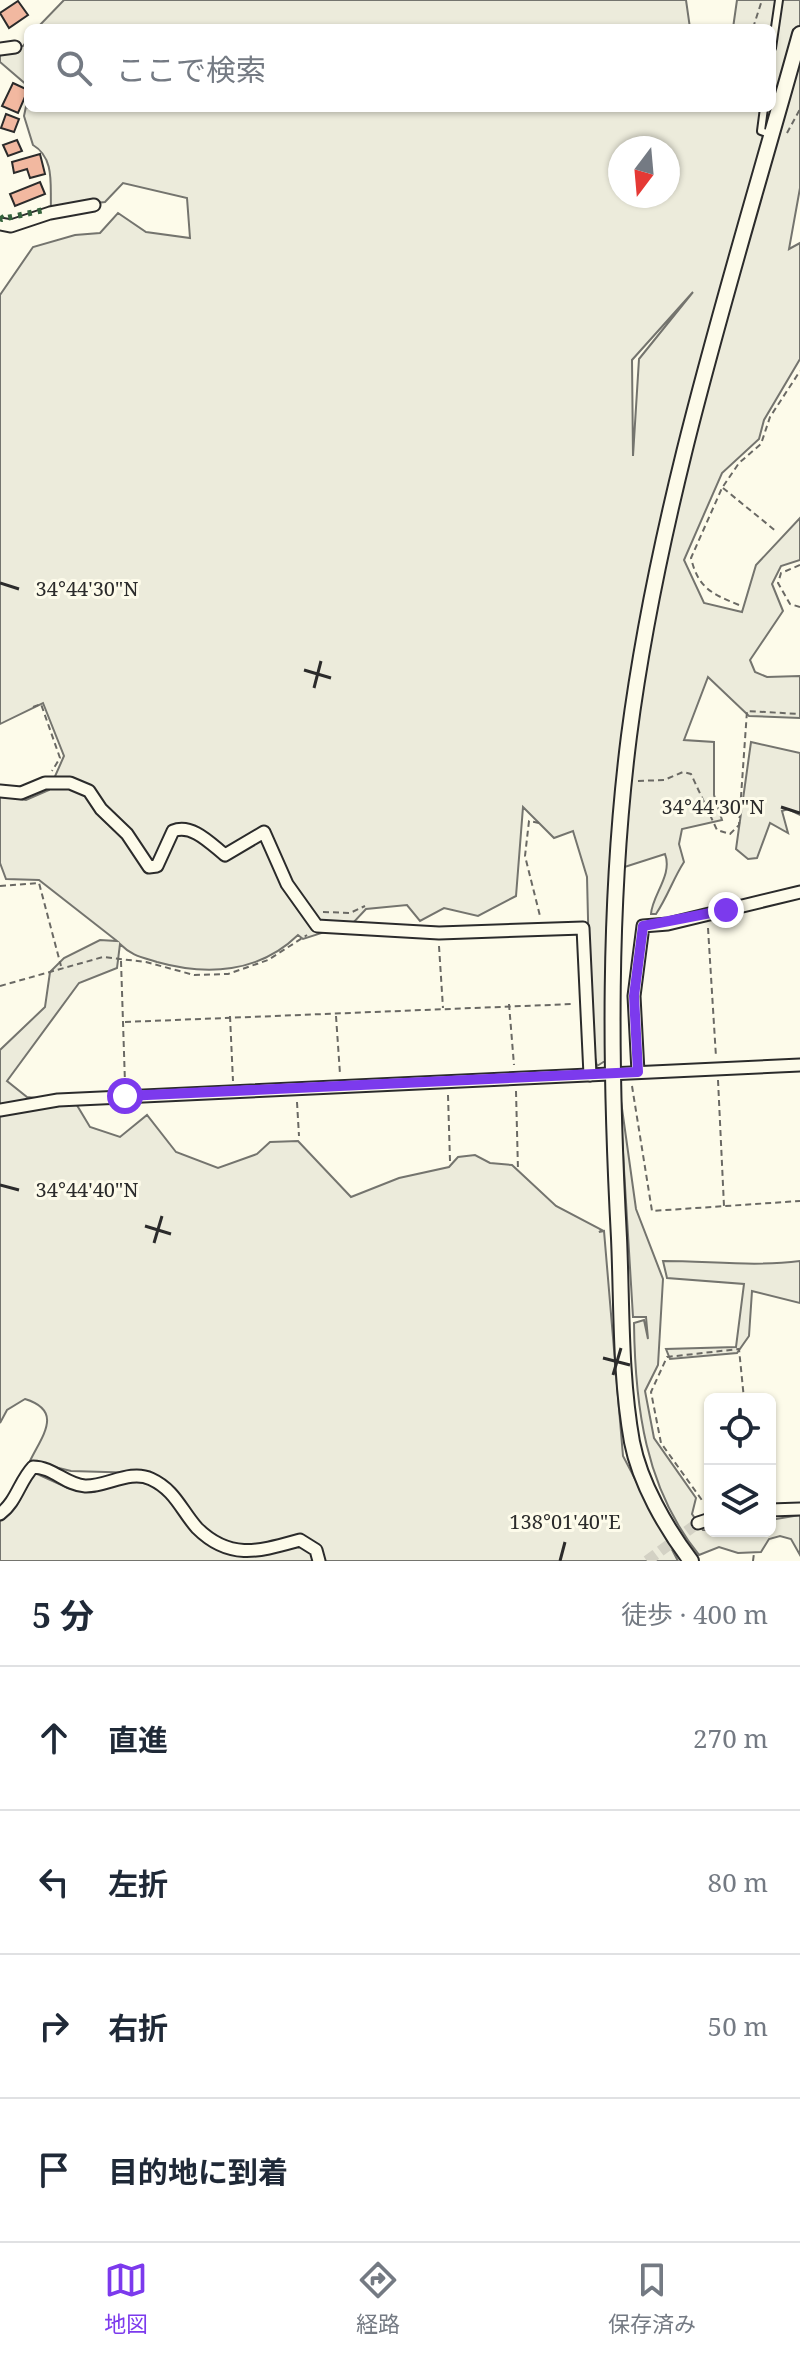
<!DOCTYPE html>
<html lang="ja">
<head>
<meta charset="utf-8">
<style>
  :root { --surface:#fff; --page:#f6f6f7; --text:#1f2937; --muted:#747a83; --line:#e0e1e3; --accent:#7c3aed }
  body { margin:0; font-family:"Noto Serif","Noto Sans JP",serif; background:var(--page); color:var(--text) }
  .controls { position:absolute; right:24px; bottom:24px; display:grid; overflow:hidden; border-radius:12px; box-shadow:0 2px 6px #0004 }
  .controls button { width:72px; height:72px; display:grid; place-items:center; padding:0; border:0; border-bottom:2px solid var(--line); background:var(--surface); color:var(--text); font:40px sans-serif }
  .compass { position:absolute; left:608px; top:136px; width:72px; height:72px; border-radius:50%; background:var(--surface); box-shadow:0 2px 6px #0004; rotate:196deg }
  .stop { position:absolute; width:24px; height:24px; margin:-18px; border:6px solid #7c3aed; border-radius:50%; background:#fff }
  .stop.end { background:#7c3aed; border-color:#fff; box-shadow:0 2px 8px #0008 }
  .list { margin:0; padding:0; list-style:none }
  h2 { display:flex; justify-content:space-between; align-items:center; height:104px; margin:0; padding:0 32px; font-size:34px }
  h2 small { font-size:26px; font-weight:400; color:var(--muted) }
  .list li { display:grid; grid-template-columns:52px 1fr auto; gap:24px; align-items:center; box-sizing:border-box; height:144px; padding:0 32px; border-top:2px solid var(--line) }
  .list b { display:block; font-size:30px; white-space:nowrap }
  .list em { font-size:26px; font-style:normal; color:var(--muted) }
  .icon { flex:none; width:44px; height:44px; fill:none; stroke:currentColor; stroke-width:2; stroke-linecap:round; stroke-linejoin:round }
  .map { position:relative; flex:none; width:800px; height:1561px; overflow:hidden }
  .search { position:absolute; background:var(--surface); box-shadow:0 2px 6px #0004; left:24px; right:24px; top:24px; height:88px; display:flex; align-items:center; gap:20px; box-sizing:border-box; padding:0 28px; border-radius:12px; color:var(--muted); font-size:30px }
  .sheet { height:680px; background:var(--surface) }
  nav { display:flex; justify-content:space-around; align-items:center; box-sizing:border-box; height:112px; border-top:2px solid var(--line); background:var(--surface); font-size:22px; color:var(--muted) }
  nav a { display:grid; justify-items:center; gap:4px }
  nav .on { color:var(--accent) }
  .map>svg:first-child { display:block }
  .green { fill:#ecebdb; stroke:#74746e; stroke-width:2; fill-rule:evenodd }
  .building { fill:#f2b8a0; stroke:#2b2b2b; stroke-width:2 }
  .lines { fill:none; stroke-linecap:round; stroke-linejoin:round }
  .minor-tunnel { stroke:#d3d1c4; stroke-width:11; stroke-dasharray:11 5.5; stroke-linecap:butt }
  .service-casing { stroke:#2b2b2b; stroke-width:10 }
  .minor-casing { stroke:#2b2b2b; stroke-width:15 }
  .tertiary-casing { stroke:#2b2b2b; stroke-width:18 }
  .path { stroke:#6a6964; stroke-width:2; stroke-dasharray:6 4; stroke-linecap:butt }
  .service { stroke:#fdfbea; stroke-width:6 }
  .minor { stroke:#fdfbea; stroke-width:11 }
  .tertiary { stroke:#fdfbea; stroke-width:14 }
  .hedge { stroke:#34623c; stroke-width:6; stroke-dasharray:4 6; stroke-linecap:butt }
  .route { stroke:#7c3aed; stroke-width:10 }
  .ticks { fill:none; stroke:#2b2b2b; stroke-width:3 }
  .ticks-label { font-size:20px; text-anchor:middle; fill:#2b2b2b; stroke:#fdfbea; stroke-width:6; stroke-linejoin:round; paint-order:stroke }
</style>
</head>
<body>
<div class="map">
<svg width="800" height="1561" viewBox="0 0 800 1561">
  <rect width="100%" height="100%" fill="#fdfbea"/>
  <g class="green">
    <path d="M64,0H686L690,28H37Z"/>
    <path d="M737,0H800V188L789,249L800,243V359L764,420L759,439L722,473L684,560L704,603L742,612L756,565L800,518V560L781,566L772,584L783,611L750,660L755,672L767,677L800,676V718L749,716L708,677L684,740L714,742V795L722,820L682,829L679,844L684,862C673,879 668,896 656,914H651C652,895 673,875 665,854L612,871L605,1061L597,1066L591,1042L587,877L573,831L554,838L523,807L516,896L478,916L444,908L420,921L407,905L366,909L353,923L303,939L298,935C259,973 207,976 157,962C141,957 132,956 120,944L117,968L79,983L7,1081L27,1097L75,1102L90,1127L120,1137L147,1115L176,1152L218,1168L257,1154L270,1142L298,1141L351,1197L399,1178L449,1167L458,1157L475,1155L490,1163L512,1165L556,1206L602,1230L599,1232L604,1231L623,1456L678,1561H322L311,1540L300,1538L244,1552L198,1526L192,1515L140,1473L71,1471L30,1461C42,1436 64,1411 25,1399L7,1410L0,1423V1050L45,1007L50,972L64,958L100,940L117,941L39,880L6,879L0,863V796L26,800L49,790L64,756L43,703L0,724V295L33,247L75,235L100,233L118,213L146,232L190,238L187,198L123,183L105,202L51,208C50,185 55,158 33,145L24,116L28,97V108H772V28H733ZM620,148H668V196H620ZM693,292L639,359L633,456L632,360Z"/>
    <path d="M28,40V86L0,62V53L23,46Z"/>
    <path d="M751,742L800,753V815L788,809L782,811L788,833L770,823L757,858L748,859L736,849Z"/>
    <path d="M619,1087L636,1209L663,1279L658,1365L645,1391L654,1438L696,1498L692,1514L703,1530L770,1531V1520L800,1515V1555L791,1539L780,1536L769,1539L761,1552L738,1553L719,1547L699,1555C645,1488 635,1406 634,1323L644,1320L648,1339L646,1317H633Z"/>
    <path d="M663,1261C710,1261 753,1267 800,1261V1303L752,1291L749,1336L737,1353L670,1359L666,1349L736,1347L744,1284L667,1278Z"/>
    <path d="M35,1473L68,1488L94,1492L123,1480L138,1478L160,1487L194,1529L255,1555L308,1545L316,1561H0V1521C27,1505 16,1490 35,1473Z"/>
  </g>
  <g class="building">
    <path d="M18,1L28,15L9,28L0,13Z"/>
    <path d="M13,83L28,90L18,113L2,106Z"/>
    <path d="M6,114L19,119L14,132L1,128Z"/>
    <path d="M17,140L22,151L8,156L3,145Z"/>
    <path d="M40,154L45,174L30,178L27,169L14,173L12,162Z"/>
    <path d="M40,182L45,194L15,206L10,194Z"/>
  </g>
  <g class="lines">
    <path class="minor-tunnel" d="M647,1561L698,1523"/>
    <defs>
      <g id="service">
        <path d="M772,48L779,0"/>
        <path d="M764,108L761,131L772,135"/>
      </g>
      <g id="minor">
        <path d="M0,49L15,47"/>
        <path d="M0,224L11,226L50,213L94,205"/>
        <path d="M0,791L21,793L45,783H70L89,791L101,809L127,834L149,867L157,866L173,831C192,823 211,844 225,855L264,832L287,884L317,926L439,933L583,928L590,1075"/>
        <path d="M638,1072L634,996L643,926L668,924L800,892"/>
        <path d="M0,1110L58,1100L800,1065"/>
        <path d="M770,1510L800,1509"/>
        <path d="M0,1514C17,1501 19,1482 33,1467C53,1467 66,1485 85,1486C106,1487 130,1469 151,1479C175,1490 181,1510 197,1528C230,1561 260,1551 300,1540L316,1550L319,1561"/>
        <path d="M698,1523L710,1519"/>
      </g>
      <path id="tertiary" d="M691,1561C666,1528 640,1483 632,1442C620,1376 622,1305 619,1238C610,1071 608,902 629,736C660,497 736,265 800,34"/>
    </defs>
    <use href="#service" class="service-casing"/>
    <use href="#minor" class="minor-casing"/>
    <use href="#tertiary" class="tertiary-casing"/>
    <g class="path">
      <path d="M753,28L762,0"/>
      <path d="M787,133L800,109"/>
      <path d="M723,488L777,532"/>
      <path d="M800,565L781,573L778,583L790,604L800,607"/>
      <path d="M739,605C712,594 698,588 691,558L722,488L739,463L761,444L770,417L800,371"/>
      <path d="M33,707L41,704L60,758L52,771"/>
      <path d="M638,781L664,780L683,772L691,774L717,830L730,834L739,825L747,711L800,714"/>
      <path d="M539,823L529,821L525,856L540,916"/>
      <path d="M0,886L39,883L61,966"/>
      <path d="M323,912L350,913L365,906"/>
      <path d="M708,928L716,1057"/>
      <path d="M439,946L443,1008"/>
      <path d="M121,961L125,1083"/>
      <path d="M0,986L103,957L146,962L194,975L228,974L268,960L307,935"/>
      <path d="M509,1004L514,1065"/>
      <path d="M230,1016L233,1081"/>
      <path d="M336,1016L340,1074"/>
      <path d="M125,1022L573,1004"/>
      <path d="M718,1080L724,1206"/>
      <path d="M632,1086L652,1211L800,1201"/>
      <path d="M516,1091L518,1170"/>
      <path d="M448,1095L450,1161"/>
      <path d="M297,1102L299,1136"/>
      <path d="M710,1503H704L661,1443L651,1392L667,1357L739,1349L744,1399"/>
      <path d="M753,1561L754,1553"/>
    </g>
    <use href="#service" class="service"/>
    <use href="#minor" class="minor"/>
    <use href="#tertiary" class="tertiary"/>
    <path class="hedge" d="M0,216L2,219L44,210"/>
  </g>
  <g class="lines">
    <path class="route" d="M125,1096L638,1072L634,996L643,926L726,910"/>
  </g>
  <path class="ticks" d="M0,583L19,589M304,670L331,678M314,688L321,661M781,807L800,813M0,1185L19,1190M145,1226L171,1234M154,1243L162,1216M603,1358L630,1365M613,1375L621,1348M560,1561L565,1542"/>
  <g class="ticks-label">
    <text x="87" y="596">34°44'30"N</text>
    <text x="713" y="814">34°44'30"N</text>
    <text x="87" y="1197">34°44'40"N</text>
    <text x="565" y="1529">138°01'40"E</text>
  </g>
</svg>
<div class="controls">
<button><svg class="icon" aria-label="locate" viewBox="0 0 24 24"><circle cx="12" cy="12" r="6"/><path d="M12 2v4M12 18v4M2 12h4M18 12h4"/></svg></button>
<button><svg class="icon" aria-label="layers" viewBox="0 0 24 24"><path d="M12 4l9 5-9 5-9-5zM3 14l9 5 9-5"/></svg></button>
</div>
<svg class="compass" viewBox="-18 -18 36 36"><path d="M0-13l5 13h-10z" fill="#e53935"/><path d="M0 13l5-13h-10z" fill="#747a83"/></svg>
<div class="stop" style="left:125px;top:1096px"></div>
<div class="stop end" style="left:726px;top:910px"></div>
<div class="search"><svg class="icon" aria-label="search" viewBox="0 0 24 24"><circle cx="10" cy="10" r="6"/><path d="M15 15l6 6"/></svg>ここで検索</div>
</div>
<section class="sheet">
<h2>5 分<small>徒歩 · 400 m</small></h2>
<ul class="list">
<li><svg class="icon" aria-label="ahead" viewBox="0 0 24 24"><path d="M12 20V5M6 11l6-6 6 6"/></svg><div><b>直進</b></div><em>270 m</em></li>
<li><svg class="icon" aria-label="left" viewBox="0 0 24 24"><path d="M17 20v-9H6M10 6l-5 5 5 5"/></svg><div><b>左折</b></div><em>80 m</em></li>
<li><svg class="icon" aria-label="right" viewBox="0 0 24 24"><path d="M7 20v-9h11M14 6l5 5-5 5"/></svg><div><b>右折</b></div><em>50 m</em></li>
<li><svg class="icon" aria-label="arrive" viewBox="0 0 24 24"><path d="M6 21V4h12l-3 4 3 4H6"/></svg><div><b>目的地に到着</b></div></li>
</ul>
</section>
<nav>
<a class="on"><svg class="icon" aria-label="map" viewBox="0 0 24 24"><path d="M3 6l6-2 6 2 6-2v14l-6 2-6-2-6 2zM9 4v14M15 6v14"/></svg>地図</a>
<a><svg class="icon" aria-label="directions" viewBox="0 0 24 24"><path d="M12 3l9 9-9 9-9-9zM9 14v-3h6M13 9l2 2-2 2"/></svg>経路</a>
<a><svg class="icon" aria-label="saved" viewBox="0 0 24 24"><path d="M7 4h10v16l-5-4-5 4z"/></svg>保存済み</a>
</nav>
</body>
</html>
